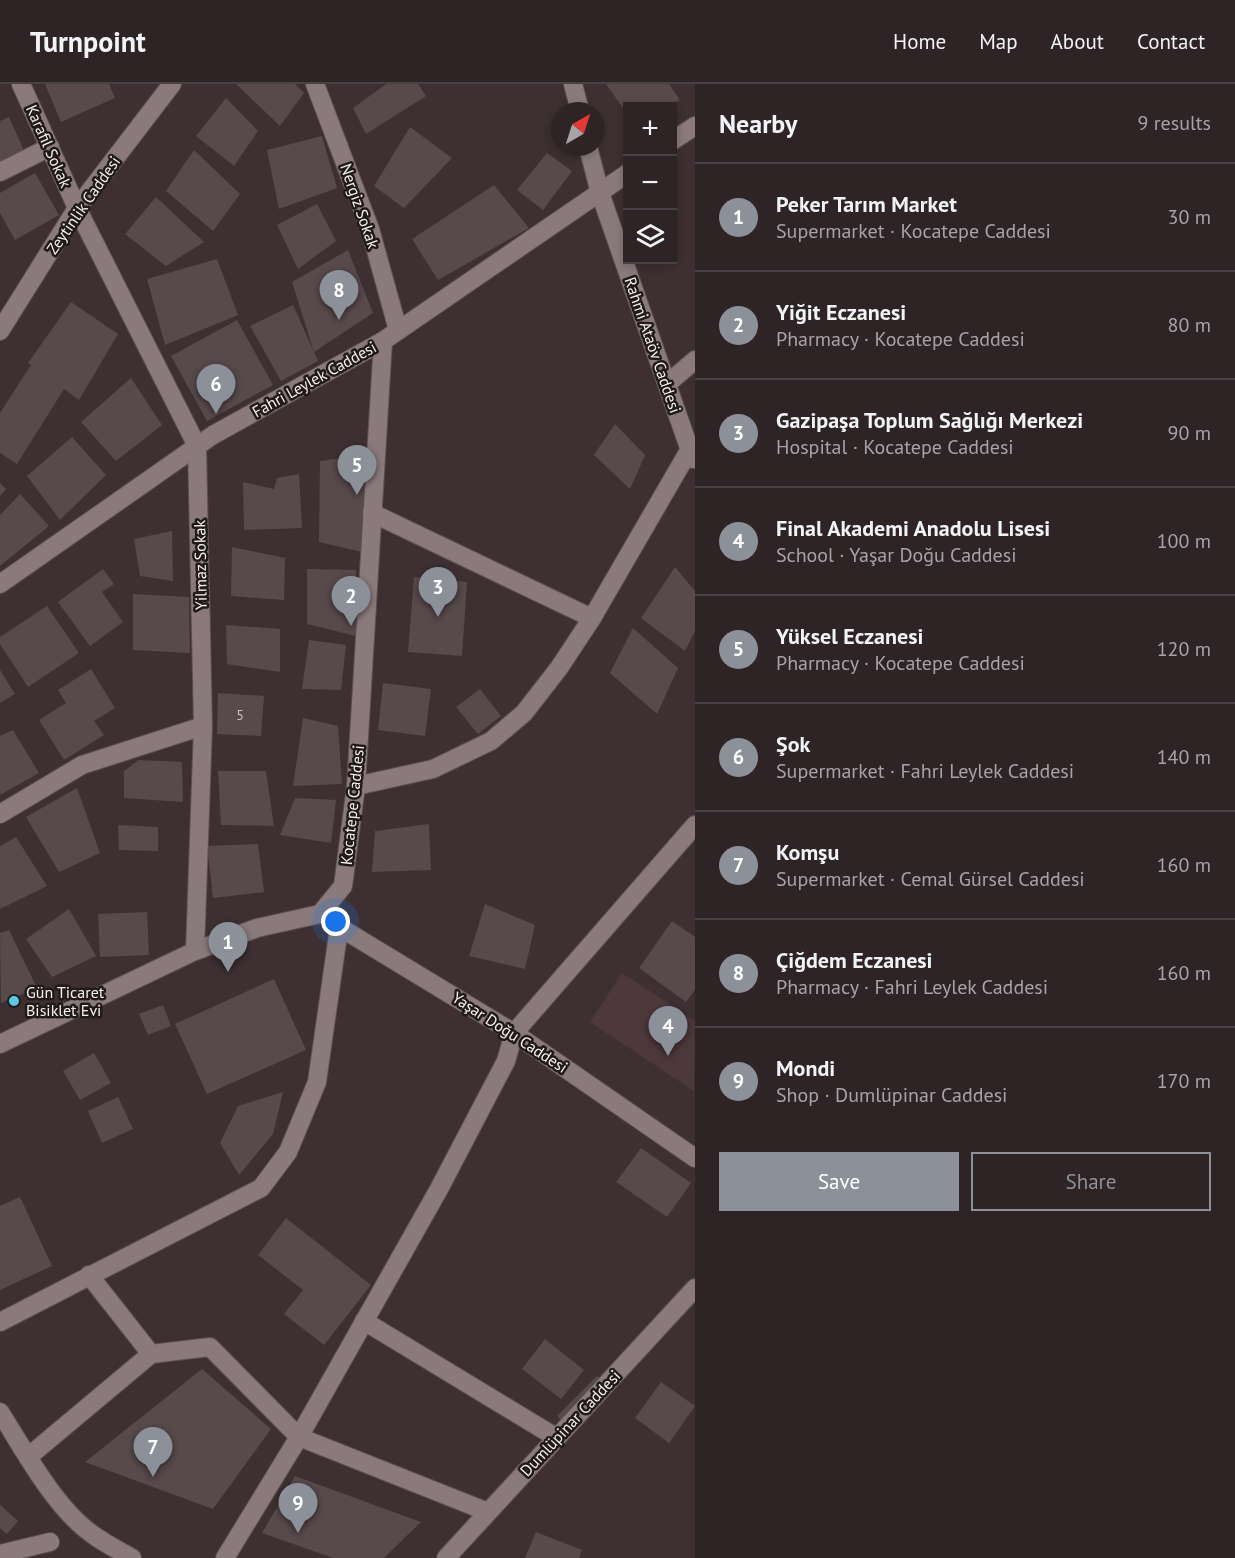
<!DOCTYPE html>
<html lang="en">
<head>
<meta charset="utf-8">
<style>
  :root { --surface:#2e2426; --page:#362c2e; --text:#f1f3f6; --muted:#a7a4a7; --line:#494143; --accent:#8c9099 }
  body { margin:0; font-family:"PT Sans",sans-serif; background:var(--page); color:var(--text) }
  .controls { position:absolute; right:18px; top:18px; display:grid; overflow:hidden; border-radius:0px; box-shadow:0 3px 9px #0003 }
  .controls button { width:54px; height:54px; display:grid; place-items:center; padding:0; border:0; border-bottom:2px solid var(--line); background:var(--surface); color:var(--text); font:30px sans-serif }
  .compass { position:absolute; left:551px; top:18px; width:54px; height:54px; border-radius:50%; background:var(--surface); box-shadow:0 3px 9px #0003; rotate:39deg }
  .you { position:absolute; left:336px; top:838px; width:21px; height:21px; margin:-15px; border:4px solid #fff; border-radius:50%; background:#1a73e8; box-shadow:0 0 0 9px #1a73e833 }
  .badge { display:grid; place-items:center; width:39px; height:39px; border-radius:50%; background:var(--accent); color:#fff; font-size:20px; font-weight:700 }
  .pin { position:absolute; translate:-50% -50px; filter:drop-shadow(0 2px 3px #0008) }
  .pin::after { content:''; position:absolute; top:32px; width:21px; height:18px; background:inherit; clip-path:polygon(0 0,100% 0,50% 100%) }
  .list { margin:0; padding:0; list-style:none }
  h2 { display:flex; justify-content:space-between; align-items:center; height:78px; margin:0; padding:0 24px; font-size:26px }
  h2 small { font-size:20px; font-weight:400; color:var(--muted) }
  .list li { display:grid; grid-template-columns:39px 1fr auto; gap:18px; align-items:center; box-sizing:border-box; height:108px; padding:0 24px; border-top:2px solid var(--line) }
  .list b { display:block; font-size:22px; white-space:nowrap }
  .list p { margin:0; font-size:20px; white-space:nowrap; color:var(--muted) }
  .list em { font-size:20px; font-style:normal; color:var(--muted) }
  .actions { display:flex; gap:12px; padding:18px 24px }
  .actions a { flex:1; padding:14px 0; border:2px solid var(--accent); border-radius:0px; text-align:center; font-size:21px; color:var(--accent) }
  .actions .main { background:var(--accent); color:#fff }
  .icon { flex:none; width:33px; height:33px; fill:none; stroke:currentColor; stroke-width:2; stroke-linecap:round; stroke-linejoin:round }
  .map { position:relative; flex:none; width:695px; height:1474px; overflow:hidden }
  header { display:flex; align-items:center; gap:36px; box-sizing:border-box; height:84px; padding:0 30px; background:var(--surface); border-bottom:2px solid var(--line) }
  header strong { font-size:28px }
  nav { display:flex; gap:33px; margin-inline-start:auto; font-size:21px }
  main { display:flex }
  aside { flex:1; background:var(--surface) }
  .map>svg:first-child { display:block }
  .built { fill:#4d383b }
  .building { fill:#58494b }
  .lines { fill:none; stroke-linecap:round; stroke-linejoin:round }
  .minor-casing { stroke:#5c5051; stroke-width:20 }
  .minor { stroke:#8a7a7c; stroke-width:18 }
  .poi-dot { fill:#5ac8e5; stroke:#211a1b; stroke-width:2 }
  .labels { text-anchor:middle; stroke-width:5; stroke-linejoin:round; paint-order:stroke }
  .number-label { font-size:14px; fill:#cfc5c6 }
  .street-label { font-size:16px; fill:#f7eeef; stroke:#211a1b }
  .poi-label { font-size:16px; fill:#f7eeef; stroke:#211a1b; text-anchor:start }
</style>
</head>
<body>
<header>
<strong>Turnpoint</strong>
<nav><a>Home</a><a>Map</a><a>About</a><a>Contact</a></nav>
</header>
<main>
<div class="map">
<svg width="695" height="1474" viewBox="0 0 695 1474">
  <rect width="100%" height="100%" fill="#3e3032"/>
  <path class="built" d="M622,889L695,937L694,1007L590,938Z"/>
  <g class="building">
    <path d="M45,0H109L115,14L61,38Z"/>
    <path d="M236,0H295L304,9L280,42Z"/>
    <path d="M386,0H418L426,12L366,50L353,24Z"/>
    <path d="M606,0H669L680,16L670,22H628V31Z"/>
    <path d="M226,14L258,47L234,82L196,52Z"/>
    <path d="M9,33L25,69L0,80V37Z"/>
    <path d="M410,43L452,74L404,124L374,102Z"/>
    <path d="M322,52L337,104L279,125L267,66Z"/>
    <path d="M194,66L240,110L213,147L166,107Z"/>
    <path d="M547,69L572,87L543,126L517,106Z"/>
    <path d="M35,89L59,131L15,156L0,129V109Z"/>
    <path d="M494,101L529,144L438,196L412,155Z"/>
    <path d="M156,113L204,158L166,182L125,150Z"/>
    <path d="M317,120L336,157L298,185L277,141Z"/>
    <path d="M348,166L373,229L314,268L318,277L281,297L250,242L293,221L314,268L292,198Z"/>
    <path d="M217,175L238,231L165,261L147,195Z"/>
    <path d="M71,218L118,250L79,316L64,305L17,380L0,369V329L31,281L28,279Z"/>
    <path d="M237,236L273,301L207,337L171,272Z"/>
    <path d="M131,294L162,341L116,377L81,338Z"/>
    <path d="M615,340L645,371L630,405L594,371Z"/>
    <path d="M72,353L106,391L60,436L27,392Z"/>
    <path d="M366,371L362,468L319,458L320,377Z"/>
    <path d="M299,390L302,444L244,446L243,398L274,405L277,394Z"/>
    <path d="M0,399L6,405L0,412Z"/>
    <path d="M20,410L49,442L0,482V431Z"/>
    <path d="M172,447L173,497L140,492L134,455Z"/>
    <path d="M232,463L285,474L284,516L231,512Z"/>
    <path d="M675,483L695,507V547L685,567L641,534Z"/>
    <path d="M103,485L114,500L102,508L123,538L90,562L58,518Z"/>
    <path d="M307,485L356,486V552L307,540Z"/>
    <path d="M414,493L467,498L462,572L408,568Z"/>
    <path d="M133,510L189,513L190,569L133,566Z"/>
    <path d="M47,522L79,569L28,603L0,560V553Z"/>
    <path d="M226,541L280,545V588L227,580Z"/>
    <path d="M633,544L678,584L657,630L610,589Z"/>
    <path d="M309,556L346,561L341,606L302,605Z"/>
    <path d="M91,585L115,624L94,637L104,651L64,676L39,636L66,619L58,606Z"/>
    <path d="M0,586L15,610L0,619Z"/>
    <path d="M383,599L431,605L425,652L378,646Z"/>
    <path d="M480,605L501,632L478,650L456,623Z"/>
    <path d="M218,609L264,612L261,652L217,650Z"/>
    <path d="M303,634L338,642L342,700L293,702Z"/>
    <path d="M13,646L39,689L0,711V652Z"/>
    <path d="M139,676L182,678L183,718L124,714V687Z"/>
    <path d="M218,687H266L274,742L221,741Z"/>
    <path d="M77,704L100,769L59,788L26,733Z"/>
    <path d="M295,714L336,716L331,759L280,751Z"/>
    <path d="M429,740L431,786L372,788L375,747Z"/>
    <path d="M118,741L158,743V767L119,766Z"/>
    <path d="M16,753L47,802L0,825V762Z"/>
    <path d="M258,760L264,808L213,814L207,762Z"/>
    <path d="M485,820L535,841L525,885L469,872Z"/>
    <path d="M69,825L96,872L52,893L26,855Z"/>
    <path d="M147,828L149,871L100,873L98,830Z"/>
    <path d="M672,837L695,853V906L686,918L639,884Z"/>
    <path d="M9,846L37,904L1,919L0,849Z"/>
    <path d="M274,895L306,966L207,1010L175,940Z"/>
    <path d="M163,921L171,942L148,951L139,930Z"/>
    <path d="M94,969L111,999L80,1016L63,987Z"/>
    <path d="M283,1008L273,1050L239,1091L220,1059L238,1022Z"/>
    <path d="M118,1013L133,1045L102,1059L88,1027Z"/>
    <path d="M641,1064L691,1099L667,1133L616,1098Z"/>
    <path d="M20,1113L52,1182L0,1206V1122Z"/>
    <path d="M286,1134L371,1201L324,1261L284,1230L303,1206L258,1171Z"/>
    <path d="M545,1255L584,1286L561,1315L522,1285Z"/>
    <path d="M202,1285L271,1345L213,1425L85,1378Z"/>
    <path d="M597,1292L603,1298L563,1338L557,1332Z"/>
    <path d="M661,1298L695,1322L669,1359L635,1334Z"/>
    <path d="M295,1392L421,1438L384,1474H333L262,1449Z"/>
    <path d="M0,1421L18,1437L7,1450L0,1444Z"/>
    <path d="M536,1448L582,1466L579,1474H525Z"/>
  </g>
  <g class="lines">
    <defs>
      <g id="minor">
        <path d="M21,0L77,124L197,362L203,642L195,867"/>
        <path d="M315,0L370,145L398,246"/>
        <path d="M573,0L580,27"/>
        <path d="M672,57L695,42"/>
        <path d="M588,63L600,109L693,375"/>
        <path d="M0,88L50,63"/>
        <path d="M0,247L77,124L172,0"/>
        <path d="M667,300L695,276"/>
        <path d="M372,429L592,534"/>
        <path d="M0,500L213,351L383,257L628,89"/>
        <path d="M356,702L433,685L491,657L524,629L559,584L592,534L690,365"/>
        <path d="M0,730L82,681L203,642"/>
        <path d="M331,838L514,949L695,1074"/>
        <path d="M0,960L195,867L257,844L320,830L343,802L356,702L383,257"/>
        <path d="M89,1191L151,1270L210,1263L299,1353L488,1428"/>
        <path d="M364,1237L557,1354"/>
        <path d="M0,1238L261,1104L288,1068L317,998L339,844"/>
        <path d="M0,1328C24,1366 55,1424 92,1450C104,1459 118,1466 132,1474"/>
        <path d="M28,1373L151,1270"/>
        <path d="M0,1470L50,1458"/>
        <path d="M225,1474L299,1353L439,1105L506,977L514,949L695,741"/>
        <path d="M446,1474L695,1204"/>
      </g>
    </defs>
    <use href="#minor" class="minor-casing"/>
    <use href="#minor" class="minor"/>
  </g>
  <circle class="poi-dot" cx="14" cy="917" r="6"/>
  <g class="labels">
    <g class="number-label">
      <text x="240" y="636">5</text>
    </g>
    <g class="street-label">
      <text transform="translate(49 62) rotate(66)" y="6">Karafil Sokak</text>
      <text transform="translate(83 121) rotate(-55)" y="6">Zeytinlik Caddesi</text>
      <text transform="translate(360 122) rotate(71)" y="6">Nergiz Sokak</text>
      <text transform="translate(653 261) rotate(71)" y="6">Rahmi Ataöv Caddesi</text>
      <text transform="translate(314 295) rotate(-29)" y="6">Fahri Leylek Caddesi</text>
      <text transform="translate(200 481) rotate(-91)" y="6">Yilmaz Sokak</text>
      <text transform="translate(352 721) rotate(-84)" y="6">Kocatepe Caddesi</text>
      <text transform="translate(510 948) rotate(33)" y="6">Yaşar Doğu Caddesi</text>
      <text transform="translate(570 1339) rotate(-47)" y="6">Dumlüpinar Caddesi</text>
    </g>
    <g class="poi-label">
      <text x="26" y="914">Gün Ticaret<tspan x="26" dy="18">Bisiklet Evi</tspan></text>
    </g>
  </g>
</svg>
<div class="controls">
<button>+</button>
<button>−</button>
<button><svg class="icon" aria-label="layers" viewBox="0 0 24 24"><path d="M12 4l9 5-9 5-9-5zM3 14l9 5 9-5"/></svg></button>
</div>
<svg class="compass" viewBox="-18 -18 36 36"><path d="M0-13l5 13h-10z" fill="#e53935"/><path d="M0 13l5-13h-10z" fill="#a7a4a7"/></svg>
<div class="you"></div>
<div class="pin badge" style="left:228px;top:888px">1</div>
<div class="pin badge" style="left:351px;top:542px">2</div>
<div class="pin badge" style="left:438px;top:533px">3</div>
<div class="pin badge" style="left:668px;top:972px">4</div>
<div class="pin badge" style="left:357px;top:411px">5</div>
<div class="pin badge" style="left:216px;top:330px">6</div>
<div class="pin badge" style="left:153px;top:1393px">7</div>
<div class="pin badge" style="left:339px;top:236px">8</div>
<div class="pin badge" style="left:298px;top:1449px">9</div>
</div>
<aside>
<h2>Nearby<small>9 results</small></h2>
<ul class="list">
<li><span class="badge">1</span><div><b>Peker Tarım Market</b><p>Supermarket · Kocatepe Caddesi</p></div><em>30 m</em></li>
<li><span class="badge">2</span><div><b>Yiğit Eczanesi</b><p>Pharmacy · Kocatepe Caddesi</p></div><em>80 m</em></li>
<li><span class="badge">3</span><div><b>Gazipaşa Toplum Sağlığı Merkezi</b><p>Hospital · Kocatepe Caddesi</p></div><em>90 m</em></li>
<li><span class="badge">4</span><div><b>Final Akademi Anadolu Lisesi</b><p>School · Yaşar Doğu Caddesi</p></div><em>100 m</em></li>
<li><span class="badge">5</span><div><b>Yüksel Eczanesi</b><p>Pharmacy · Kocatepe Caddesi</p></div><em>120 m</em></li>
<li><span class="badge">6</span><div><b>Şok</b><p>Supermarket · Fahri Leylek Caddesi</p></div><em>140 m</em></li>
<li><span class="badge">7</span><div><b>Komşu</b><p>Supermarket · Cemal Gürsel Caddesi</p></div><em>160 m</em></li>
<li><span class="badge">8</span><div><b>Çiğdem Eczanesi</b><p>Pharmacy · Fahri Leylek Caddesi</p></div><em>160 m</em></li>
<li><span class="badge">9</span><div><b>Mondi</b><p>Shop · Dumlüpinar Caddesi</p></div><em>170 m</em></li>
</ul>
<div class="actions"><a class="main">Save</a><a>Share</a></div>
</aside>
</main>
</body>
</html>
